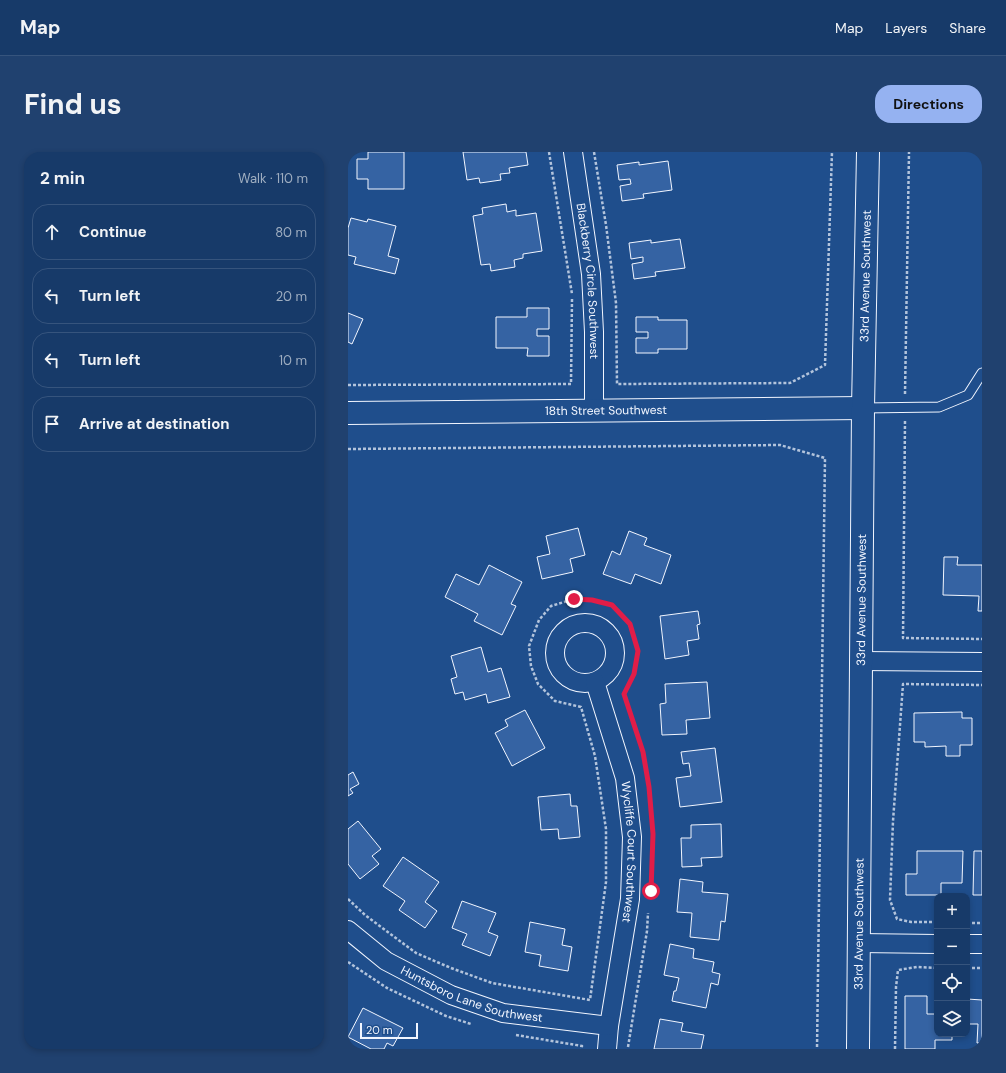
<!DOCTYPE html>
<html lang="en">
<head>
<meta charset="utf-8">
<style>
  :root { --surface:#173a69; --page:#20416f; --text:#f1f3f6; --muted:#9eadc0; --line:#36547d; --accent:#95b2f1 }
  body { margin:0; font-family:"DM Sans",sans-serif; background:var(--page); color:var(--text) }
  .controls { position:absolute; right:12px; bottom:12px; display:grid; overflow:hidden; border-radius:8px; box-shadow:0 2px 6px #0003 }
  .controls button { width:36px; height:36px; display:grid; place-items:center; padding:0; border:0; border-bottom:1px solid var(--line); background:var(--surface); color:var(--text); font:20px sans-serif }
  .scale { position:absolute; left:12px; bottom:10px; width:58px; box-sizing:border-box; padding-left:4px; border:2px solid #f2f6ff; border-top:0; font-size:11px; line-height:14px; white-space:nowrap; color:#f2f6ff; -webkit-text-stroke:3px #1f4e8c; paint-order:stroke }
  .stop { position:absolute; width:12px; height:12px; margin:-9px; border:3px solid #e11d48; border-radius:50%; background:#fff }
  .stop.end { background:#e11d48; border-color:#fff; box-shadow:0 1px 4px #0008 }
  .list { margin:0; padding:0; list-style:none }
  h2 { display:flex; justify-content:space-between; align-items:center; height:52px; margin:0; padding:0 16px; font-size:17px }
  h2 small { font-size:13px; font-weight:400; color:var(--muted) }
  .list li { display:grid; grid-template-columns:26px 1fr auto; gap:12px; align-items:center; box-sizing:border-box; height:56px; margin:0 8px 8px; padding:0 8px; border:1px solid var(--line); border-radius:16px }
  .list b { display:block; font-size:15px; white-space:nowrap }
  .list em { font-size:13px; font-style:normal; color:var(--muted) }
  .icon { flex:none; width:22px; height:22px; fill:none; stroke:currentColor; stroke-width:2; stroke-linecap:round; stroke-linejoin:round }
  .map { position:relative; flex:none; width:634px; height:897px; overflow:hidden; border-radius:16px }
  header { display:flex; align-items:center; gap:24px; box-sizing:border-box; height:56px; padding:0 20px; background:var(--surface); border-bottom:1px solid var(--line) }
  header strong { font-size:19px }
  nav { display:flex; gap:22px; margin-inline-start:auto; font-size:14px }
  .intro { display:flex; align-items:center; justify-content:space-between; box-sizing:border-box; height:96px; padding:0 24px }
  h1 { margin:0; font-size:28px }
  .button { padding:10px 18px; border-radius:16px; background:var(--accent); color:#111; font-size:14px; font-weight:700 }
  main { display:flex; gap:24px; padding:0 24px }
  aside { flex:1; background:var(--surface); border-radius:16px; box-shadow:0 2px 6px #0003 }
  .map>svg:first-child { display:block }
  .building { fill:#3563a3; stroke:#f2f6ff }
  .lines { fill:none; stroke-linecap:round; stroke-linejoin:round }
  .service-casing { stroke:#f2f6ff; stroke-width:11 }
  .minor-casing { stroke:#f2f6ff; stroke-width:20 }
  .tertiary-casing { stroke:#f2f6ff; stroke-width:24 }
  .path { stroke:#b3c4dc; stroke-width:2.5; stroke-dasharray:3 2; stroke-linecap:butt }
  .service { stroke:#1f4e8c; stroke-width:9 }
  .minor { stroke:#1f4e8c; stroke-width:18 }
  .tertiary { stroke:#1f4e8c; stroke-width:22 }
  .route { stroke:#e11d48; stroke-width:5 }
  .labels { text-anchor:middle; stroke-width:3; stroke-linejoin:round; paint-order:stroke }
  .street-label { font-size:12px; fill:#f2f6ff; stroke:#1f4e8c }
</style>
</head>
<body>
<header>
<strong>Map</strong>
<nav><a>Map</a><a>Layers</a><a>Share</a></nav>
</header>
<div class="intro"><h1>Find us</h1><a class="button">Directions</a></div>
<main>
<aside>
<h2>2 min<small>Walk · 110 m</small></h2>
<ul class="list">
<li><svg class="icon" aria-label="ahead" viewBox="0 0 24 24"><path d="M12 20V5M6 11l6-6 6 6"/></svg><div><b>Continue</b></div><em>80 m</em></li>
<li><svg class="icon" aria-label="left" viewBox="0 0 24 24"><path d="M17 20v-9H6M10 6l-5 5 5 5"/></svg><div><b>Turn left</b></div><em>20 m</em></li>
<li><svg class="icon" aria-label="left" viewBox="0 0 24 24"><path d="M17 20v-9H6M10 6l-5 5 5 5"/></svg><div><b>Turn left</b></div><em>10 m</em></li>
<li><svg class="icon" aria-label="arrive" viewBox="0 0 24 24"><path d="M6 21V4h12l-3 4 3 4H6"/></svg><div><b>Arrive at destination</b></div></li>
</ul>
</aside>
<div class="map">
<svg width="634" height="897" viewBox="0 0 634 897">
  <rect width="100%" height="100%" fill="#1f4e8c"/>
  <g class="building">
    <path d="M20,0H56V37H20V27H9V7H20Z"/>
    <path d="M115,0H178L180,13L161,16L162,21L152,22L153,28L132,31L131,26L119,28Z"/>
    <path d="M320,9L324,38L295,42L296,46L274,49L272,34L283,32L282,27L271,28L269,13L291,10V13Z"/>
    <path d="M158,52L159,60L168,58V64L188,61L194,99L175,102V106L166,108L167,115L143,119L142,112L133,113L125,64L135,62L134,56Z"/>
    <path d="M3,66L19,70L20,67L48,74L40,104L51,107L47,122L6,112L8,105L0,103V76Z"/>
    <path d="M332,87L337,116L307,120L308,124L286,127L284,112L295,110V105L283,107L281,91L303,88V91Z"/>
    <path d="M179,156H201V177H189V184H201V204H179L180,196H148V165H179Z"/>
    <path d="M0,161L15,167L4,192L0,190Z"/>
    <path d="M288,165H310V168H339V197H310V201H288V186H300V180H288Z"/>
    <path d="M230,376L237,403L222,407L225,420L194,427L189,405L202,402L198,384Z"/>
    <path d="M281,379L299,386L296,393L323,403L313,432L287,422L283,432L255,422L264,399L272,403Z"/>
    <path d="M596,405H610L609,413H634V459H630L631,444L595,443Z"/>
    <path d="M141,413L174,430L163,452L168,454L154,483L126,469L130,462L97,445L108,422L131,433Z"/>
    <path d="M350,459L352,472L349,473L351,487L339,489L341,503L317,507L312,464Z"/>
    <path d="M133,495L140,520L153,516L162,545L140,551L138,542L117,548L115,540L107,542L103,527L109,525L103,504Z"/>
    <path d="M359,530L362,566L338,568L339,582L314,583L312,552L318,551L317,532Z"/>
    <path d="M177,558L197,596L164,614L147,581L160,574L157,568Z"/>
    <path d="M614,560V566H624V593H612V604H598V594L577,595V590H566V561Z"/>
    <path d="M367,596L374,650L332,655L328,626L343,624L341,611L335,612L333,600Z"/>
    <path d="M5,620L11,632L2,637L5,641L0,644V623Z"/>
    <path d="M222,642L223,654H229L232,685L211,687L210,677L193,678L190,645Z"/>
    <path d="M10,669L33,697L24,704L31,712L12,727L0,712V677Z"/>
    <path d="M373,672L374,705L353,706L354,714L334,715L333,686H343V673Z"/>
    <path d="M569,699H615L614,731H593V743H558V722H569Z"/>
    <path d="M626,699H634V743H625Z"/>
    <path d="M55,705L91,730L77,750L89,759L77,776L51,758L57,749L35,734Z"/>
    <path d="M332,727L355,730L354,740L380,742L377,770L373,769L371,788L342,785L344,761L329,760Z"/>
    <path d="M114,749L148,761L140,780L150,784L142,804L114,793L119,782L104,776Z"/>
    <path d="M182,770L217,777L214,793L224,795L220,819L191,814L193,803L177,800Z"/>
    <path d="M322,792L346,797L345,806L366,810L364,820L372,822L370,833L363,831L358,856L324,849L326,839H328L331,826L316,823Z"/>
    <path d="M557,844H579V862H589V882H604V888H587V897H557Z"/>
    <path d="M619,847L634,848V891H629L630,872H619Z"/>
    <path d="M15,856L55,876L45,894L39,891L36,897H23L0,885Z"/>
    <path d="M312,867L335,871L333,879L356,883L353,897H306Z"/>
  </g>
  <g class="lines">
    <defs>
      <path id="service" d="M515,256L591,255L620,243L634,221"/>
      <g id="minor">
        <path id="s1" d="M225,0L243,122L246,180V258"/>
        <circle cx="237" cy="501" r="30"/>
        <path d="M513,509L634,510"/>
        <path id="s2" d="M247,530L277,626L284,685L282,747L261,874L259,897"/>
        <path id="s3" d="M0,778L38,809L103,843L155,861L261,874"/>
        <path d="M511,791L589,792"/>
        <path d="M619,792H634"/>
      </g>
      <g id="tertiary">
        <path id="s4" d="M0,261L515,256"/>
        <path id="s5" d="M510,897L515,256L520,0"/>
      </g>
    </defs>
    <use href="#service" class="service-casing"/>
    <use href="#minor" class="minor-casing"/>
    <use href="#tertiary" class="tertiary-casing"/>
    <g class="path">
      <path d="M201,0L224,142"/>
      <path d="M246,0L258,73L268,151L269,232L442,231L477,213L484,0"/>
      <path d="M0,233L223,232L224,147"/>
      <path d="M557,242L561,0"/>
      <path d="M557,269L555,486L634,487"/>
      <path d="M0,297L432,293L477,306L469,897"/>
      <path d="M0,747L17,763L68,801L103,816L144,831L242,848L258,730V677L247,604L233,555L207,549L190,532L183,514L181,494L191,468L203,454L226,447L245,448L264,453L281,471L290,499L286,522L276,542L295,601L301,635L305,682V688"/>
      <path d="M589,770H563L549,767L542,748L545,669L555,532L634,533"/>
      <path d="M619,771H634"/>
      <path d="M0,810L39,836L98,864L123,872"/>
      <path d="M619,816H634"/>
      <path d="M168,883L234,894L233,897"/>
      <path d="M280,895L299,779L300,761"/>
      <path d="M547,897L548,835L550,818L569,815L589,816"/>
    </g>
    <use href="#service" class="service"/>
    <use href="#minor" class="minor"/>
    <use href="#tertiary" class="tertiary"/>
  </g>
  <g class="lines">
    <path class="route" d="M226,447L244,448L264,453L282,472L290,499L286,522L276,542L295,600L301,635L305,682L303,739"/>
  </g>
  <g class="labels">
    <g class="street-label">
      <text dy="4" stroke="none"><textPath href="#s5" startOffset="773">33rd Avenue Southwest</textPath></text>
      <text dy="4" stroke="none"><textPath href="#s1" startOffset="130">Blackberry Circle Southwest</textPath></text>
      <text dy="4" stroke="none"><textPath href="#s4" startOffset="258">18th Street Southwest</textPath></text>
      <text dy="4" stroke="none"><textPath href="#s5" startOffset="449">33rd Avenue Southwest</textPath></text>
      <text dy="4" stroke="none"><textPath href="#s2" startOffset="175">Wycliffe Court Southwest</textPath></text>
      <text dy="4" stroke="none"><textPath href="#s5" startOffset="125">33rd Avenue Southwest</textPath></text>
      <text dy="4" stroke="none"><textPath href="#s3" startOffset="142">Huntsboro Lane Southwest</textPath></text>
    </g>
  </g>
</svg>
<div class="controls">
<button>+</button>
<button>−</button>
<button><svg class="icon" aria-label="locate" viewBox="0 0 24 24"><circle cx="12" cy="12" r="6"/><path d="M12 2v4M12 18v4M2 12h4M18 12h4"/></svg></button>
<button><svg class="icon" aria-label="layers" viewBox="0 0 24 24"><path d="M12 4l9 5-9 5-9-5zM3 14l9 5 9-5"/></svg></button>
</div>
<div class="scale">20 m</div>
<div class="stop" style="left:303px;top:739px"></div>
<div class="stop end" style="left:226px;top:447px"></div>
</div>
</main>
</body>
</html>
